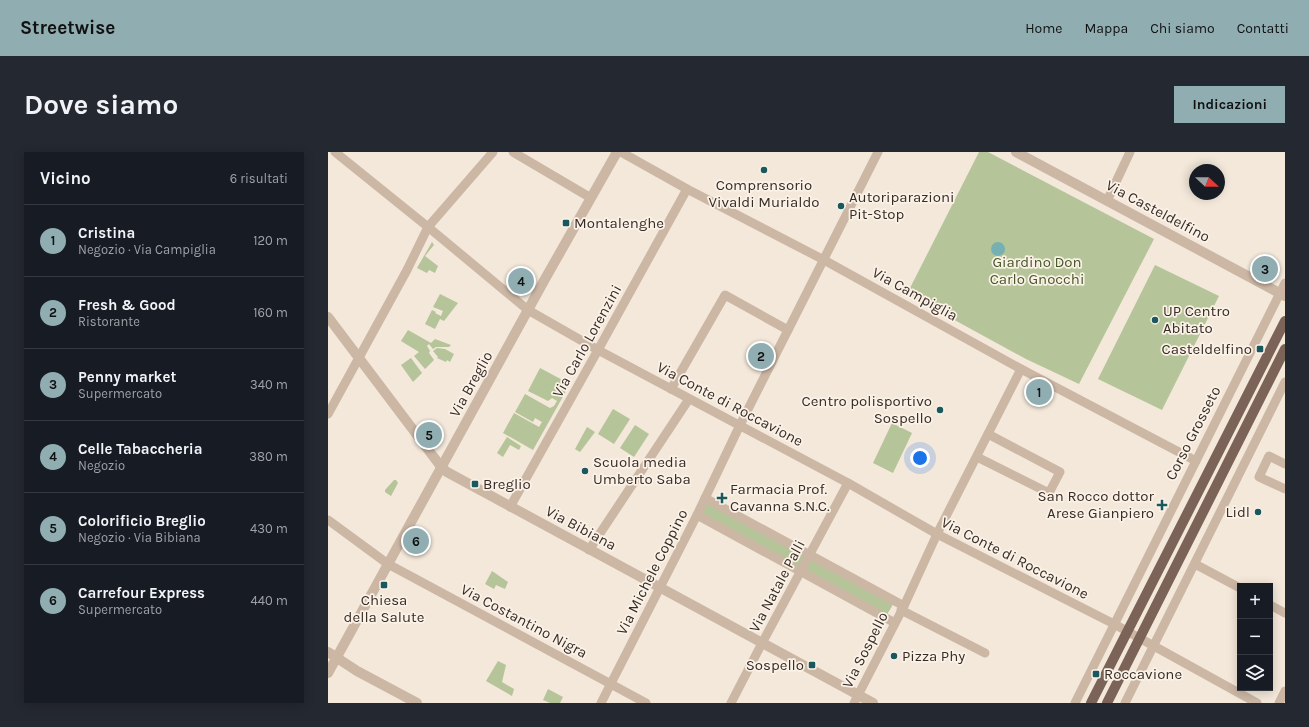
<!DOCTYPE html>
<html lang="it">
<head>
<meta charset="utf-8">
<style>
  :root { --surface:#171b24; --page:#242831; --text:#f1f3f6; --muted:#9ea1a6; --line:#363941; --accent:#90adb1 }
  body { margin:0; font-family:Karla,sans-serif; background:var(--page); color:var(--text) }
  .controls { position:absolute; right:12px; bottom:12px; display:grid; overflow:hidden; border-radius:0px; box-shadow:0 2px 10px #0003 }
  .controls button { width:36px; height:36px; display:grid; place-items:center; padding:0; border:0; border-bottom:1px solid var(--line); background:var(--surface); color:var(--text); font:20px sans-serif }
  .compass { position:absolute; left:861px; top:12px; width:36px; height:36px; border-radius:50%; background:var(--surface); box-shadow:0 2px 10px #0003; rotate:112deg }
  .you { position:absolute; left:592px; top:306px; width:14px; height:14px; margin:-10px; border:3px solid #fff; border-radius:50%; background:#1a73e8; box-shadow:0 0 0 6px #1a73e833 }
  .badge { display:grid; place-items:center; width:26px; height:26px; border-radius:50%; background:var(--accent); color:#111; font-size:13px; font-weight:700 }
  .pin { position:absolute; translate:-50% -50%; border:2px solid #fff; box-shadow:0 1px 4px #0006 }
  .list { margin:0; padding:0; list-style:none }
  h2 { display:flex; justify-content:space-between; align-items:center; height:52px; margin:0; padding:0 16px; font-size:17px }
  h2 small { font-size:13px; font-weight:400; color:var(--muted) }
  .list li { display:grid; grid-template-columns:26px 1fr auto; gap:12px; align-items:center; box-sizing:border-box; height:72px; padding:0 16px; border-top:1px solid var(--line) }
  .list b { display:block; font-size:15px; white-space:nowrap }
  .list p { margin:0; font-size:13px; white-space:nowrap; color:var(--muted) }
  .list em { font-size:13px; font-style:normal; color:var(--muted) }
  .icon { flex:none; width:22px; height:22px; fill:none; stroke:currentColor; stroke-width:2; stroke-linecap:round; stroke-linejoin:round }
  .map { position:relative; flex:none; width:957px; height:551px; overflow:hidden; border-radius:0px }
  header { display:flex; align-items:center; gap:24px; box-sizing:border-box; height:56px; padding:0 20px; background:var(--accent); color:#111 }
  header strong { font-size:19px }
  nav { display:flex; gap:22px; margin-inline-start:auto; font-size:14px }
  .intro { display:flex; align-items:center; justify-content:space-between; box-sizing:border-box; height:96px; padding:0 24px }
  h1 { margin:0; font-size:28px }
  .button { padding:10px 18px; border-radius:0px; background:var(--accent); color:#111; font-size:14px; font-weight:700 }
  main { display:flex; gap:24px; padding:0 24px }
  aside { flex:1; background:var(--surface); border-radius:0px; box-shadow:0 2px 10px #0003 }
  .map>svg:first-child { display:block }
  .green { fill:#b5c499 }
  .water { fill:#77b0b3 }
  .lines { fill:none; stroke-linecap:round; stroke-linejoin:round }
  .minor { stroke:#ccb7a5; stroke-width:9 }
  .tertiary { stroke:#ccb7a5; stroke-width:10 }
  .primary { stroke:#7b6357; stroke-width:10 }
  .poi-dot { fill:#19585c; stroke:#fbf2e7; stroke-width:1.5 }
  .labels { text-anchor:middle; stroke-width:3.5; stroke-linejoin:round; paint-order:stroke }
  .poi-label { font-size:15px; fill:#382c27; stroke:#fbf2e7; text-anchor:start }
  .street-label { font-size:15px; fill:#382c27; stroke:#fbf2e7 }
  .park-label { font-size:15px; fill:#465829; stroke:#fbf2e7 }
</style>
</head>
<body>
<header>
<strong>Streetwise</strong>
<nav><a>Home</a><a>Mappa</a><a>Chi siamo</a><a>Contatti</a></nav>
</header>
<div class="intro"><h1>Dove siamo</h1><a class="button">Indicazioni</a></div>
<main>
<aside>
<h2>Vicino<small>6 risultati</small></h2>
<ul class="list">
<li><span class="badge">1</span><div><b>Cristina</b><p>Negozio · Via Campiglia</p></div><em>120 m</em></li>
<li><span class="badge">2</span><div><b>Fresh &amp; Good</b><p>Ristorante</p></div><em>160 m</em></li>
<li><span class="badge">3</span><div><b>Penny market</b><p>Supermercato</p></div><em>340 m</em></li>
<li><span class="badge">4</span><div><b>Celle Tabaccheria</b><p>Negozio</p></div><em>380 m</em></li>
<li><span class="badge">5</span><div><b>Colorificio Breglio</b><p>Negozio · Via Bibiana</p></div><em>430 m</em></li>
<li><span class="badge">6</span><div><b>Carrefour Express</b><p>Supermercato</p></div><em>440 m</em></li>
</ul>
</aside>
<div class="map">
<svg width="957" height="551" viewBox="0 0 957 551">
  <rect width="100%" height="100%" fill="#f3e8da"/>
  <g class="green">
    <path d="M651,0H660L826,87L751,232L698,207L579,142Z"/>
    <path d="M104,90L106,93L97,104L110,114L107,121L101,118L99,121L89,116Z"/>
    <path d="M827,113L891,144L834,258L770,227Z"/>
    <path d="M112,142L130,151L116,169L112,167L107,177L97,172L104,158L108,160L107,161L113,164L115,159L105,155Z"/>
    <path d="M80,178L103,191L107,187L123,193L121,195H108L105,197L101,192L99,194L102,199L101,201L106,208L97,217L86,204L91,200L73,189Z"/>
    <path d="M109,196L117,197L126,202L122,210L119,208L118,210L109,206L110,205L105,199Z"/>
    <path d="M83,206L94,221L85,230L73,213Z"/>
    <path d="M212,216L242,232L205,298L175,281L186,261L211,275L214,270L207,266L205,270L187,260L197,242L222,256L226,254L229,249L224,246L220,249L200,239Z"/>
    <path d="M285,257L302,267L286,292L270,282Z"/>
    <path d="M564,271L584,281L565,321L545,311Z"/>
    <path d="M307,273L321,282L306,305L292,296Z"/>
    <path d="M259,275L267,280L252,300L247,297Z"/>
    <path d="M179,285L193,294L191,298L182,293L175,305L169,301Z"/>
    <path d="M66,328H68L70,331L63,344L57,340V338Z"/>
    <path d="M377,346L567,449L557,466L369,363Z"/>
    <path d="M164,419L180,430L177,437L168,433L166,437L157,432Z"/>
    <path d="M170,509L178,513L174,530L186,537L184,544L158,529Z"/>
    <path d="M220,537L235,545L232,551H222L215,548Z"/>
  </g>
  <circle class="water" cx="670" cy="97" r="7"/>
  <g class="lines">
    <g class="minor">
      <path d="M7,0L100,75L200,158L270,198L520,331L609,382L786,472L929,551"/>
      <path d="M185,0L263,46"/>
      <path d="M293,0L359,37L496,108L693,217L868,309"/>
      <path d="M779,49L802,0"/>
      <path d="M343,237L397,143L460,178"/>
      <path d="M0,262L79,118L100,75L165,0"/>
      <path d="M649,305L721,341L732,320L660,282"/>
      <path d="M957,312L941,304L931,325L957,337"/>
      <path d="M377,346L576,454"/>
      <path d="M182,355L270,198L359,37"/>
      <path d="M369,363L567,471"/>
      <path d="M0,368L60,412L318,551"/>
      <path d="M261,398L361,247"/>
      <path d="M867,412L912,436"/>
      <path d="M942,453L957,461"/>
      <path d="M573,458L657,501"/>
      <path d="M273,551L369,363L412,273L550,0"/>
      <path d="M403,551L432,495L520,331"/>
      <path d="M526,551L576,454L609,382L693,217"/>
      <path d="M747,551L957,131"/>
      <path d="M797,551L957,230"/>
      <path d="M951,551L957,539"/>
    </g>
    <g class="tertiary">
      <path d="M688,0L957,144"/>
      <path d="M0,165L114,316L119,320L545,551"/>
      <path d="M0,500L29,519L89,551"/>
      <path d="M0,521L217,127L289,0"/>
    </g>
    <g class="primary">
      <path d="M763,551L957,169"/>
      <path d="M779,551L957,197"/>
    </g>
  </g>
  <g class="poi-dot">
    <circle cx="436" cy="18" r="4"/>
    <circle cx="513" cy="54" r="4"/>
    <rect x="234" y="67" width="8" height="8" rx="2"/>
    <circle cx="827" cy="168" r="4"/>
    <rect x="928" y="193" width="8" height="8" rx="2"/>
    <circle cx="612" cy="258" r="4"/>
    <circle cx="257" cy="319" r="4"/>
    <rect x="143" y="328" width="8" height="8" rx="2"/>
    <path d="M392 340h4v4h4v4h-4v4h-4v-4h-4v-4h4z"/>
    <path d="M832 347h4v4h4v4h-4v4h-4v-4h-4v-4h4z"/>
    <circle cx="930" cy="360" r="4"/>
    <rect x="52" y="429" width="8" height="8" rx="2"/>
    <circle cx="566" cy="504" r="4"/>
    <rect x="480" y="509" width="8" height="8" rx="2"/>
    <rect x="764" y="518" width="8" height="8" rx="2"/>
  </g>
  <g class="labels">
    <g class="poi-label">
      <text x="436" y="38" text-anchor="middle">Comprensorio<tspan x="436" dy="17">Vivaldi Murialdo</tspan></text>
      <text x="521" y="50">Autoriparazioni<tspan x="521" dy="17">Pit-Stop</tspan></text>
      <text x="246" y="76">Montalenghe</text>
      <text x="835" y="164">UP Centro<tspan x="835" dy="17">Abitato</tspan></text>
      <text x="924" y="202" text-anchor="end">Casteldelfino</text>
      <text x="604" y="254" text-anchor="end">Centro polisportivo<tspan x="604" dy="17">Sospello</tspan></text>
      <text x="265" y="315">Scuola media<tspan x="265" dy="17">Umberto Saba</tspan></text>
      <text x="155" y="337">Breglio</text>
      <text x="402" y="342">Farmacia Prof.<tspan x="402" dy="17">Cavanna S.N.C.</tspan></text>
      <text x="826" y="349" text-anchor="end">San Rocco dottor<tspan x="826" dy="17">Arese Gianpiero</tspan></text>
      <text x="922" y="365" text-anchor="end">Lidl</text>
      <text x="56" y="453" text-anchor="middle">Chiesa<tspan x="56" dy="17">della Salute</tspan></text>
      <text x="574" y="509">Pizza Phy</text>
      <text x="476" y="518" text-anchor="end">Sospello</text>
      <text x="776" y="527">Roccavione</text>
    </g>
    <g class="street-label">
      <text transform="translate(830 59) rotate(28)" y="5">Via Casteldelfino</text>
      <text transform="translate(587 142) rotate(29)" y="5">Via Campiglia</text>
      <text transform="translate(259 189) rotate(-61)" y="5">Via Carlo Lorenzini</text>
      <text transform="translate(143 232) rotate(-61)" y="5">Via Breglio</text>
      <text transform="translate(402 252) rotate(28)" y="5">Via Conte di Roccavione</text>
      <text transform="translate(865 281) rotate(-63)" y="5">Corso Grosseto</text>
      <text transform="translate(253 376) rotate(28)" y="5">Via Bibiana</text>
      <text transform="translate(687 406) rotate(27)" y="5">Via Conte di Roccavione</text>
      <text transform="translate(324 420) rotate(-63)" y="5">Via Michele Coppino</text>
      <text transform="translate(449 434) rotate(-62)" y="5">Via Natale Palli</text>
      <text transform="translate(196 469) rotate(28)" y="5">Via Costantino Nigra</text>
      <text transform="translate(537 498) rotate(-63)" y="5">Via Sospello</text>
    </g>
    <g class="park-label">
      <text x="709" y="115">Giardino Don<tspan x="709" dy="17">Carlo Gnocchi</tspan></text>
    </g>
  </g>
</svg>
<div class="controls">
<button>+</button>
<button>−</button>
<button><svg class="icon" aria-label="layers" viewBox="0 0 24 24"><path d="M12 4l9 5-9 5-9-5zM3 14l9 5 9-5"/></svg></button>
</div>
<svg class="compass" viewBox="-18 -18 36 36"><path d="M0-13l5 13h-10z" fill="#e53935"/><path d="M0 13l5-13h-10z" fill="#9ea1a6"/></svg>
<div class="you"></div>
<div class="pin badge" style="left:711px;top:240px">1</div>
<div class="pin badge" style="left:433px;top:204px">2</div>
<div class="pin badge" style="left:937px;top:117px">3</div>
<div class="pin badge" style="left:193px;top:129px">4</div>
<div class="pin badge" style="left:101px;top:283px">5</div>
<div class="pin badge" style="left:88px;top:389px">6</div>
</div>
</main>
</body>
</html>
